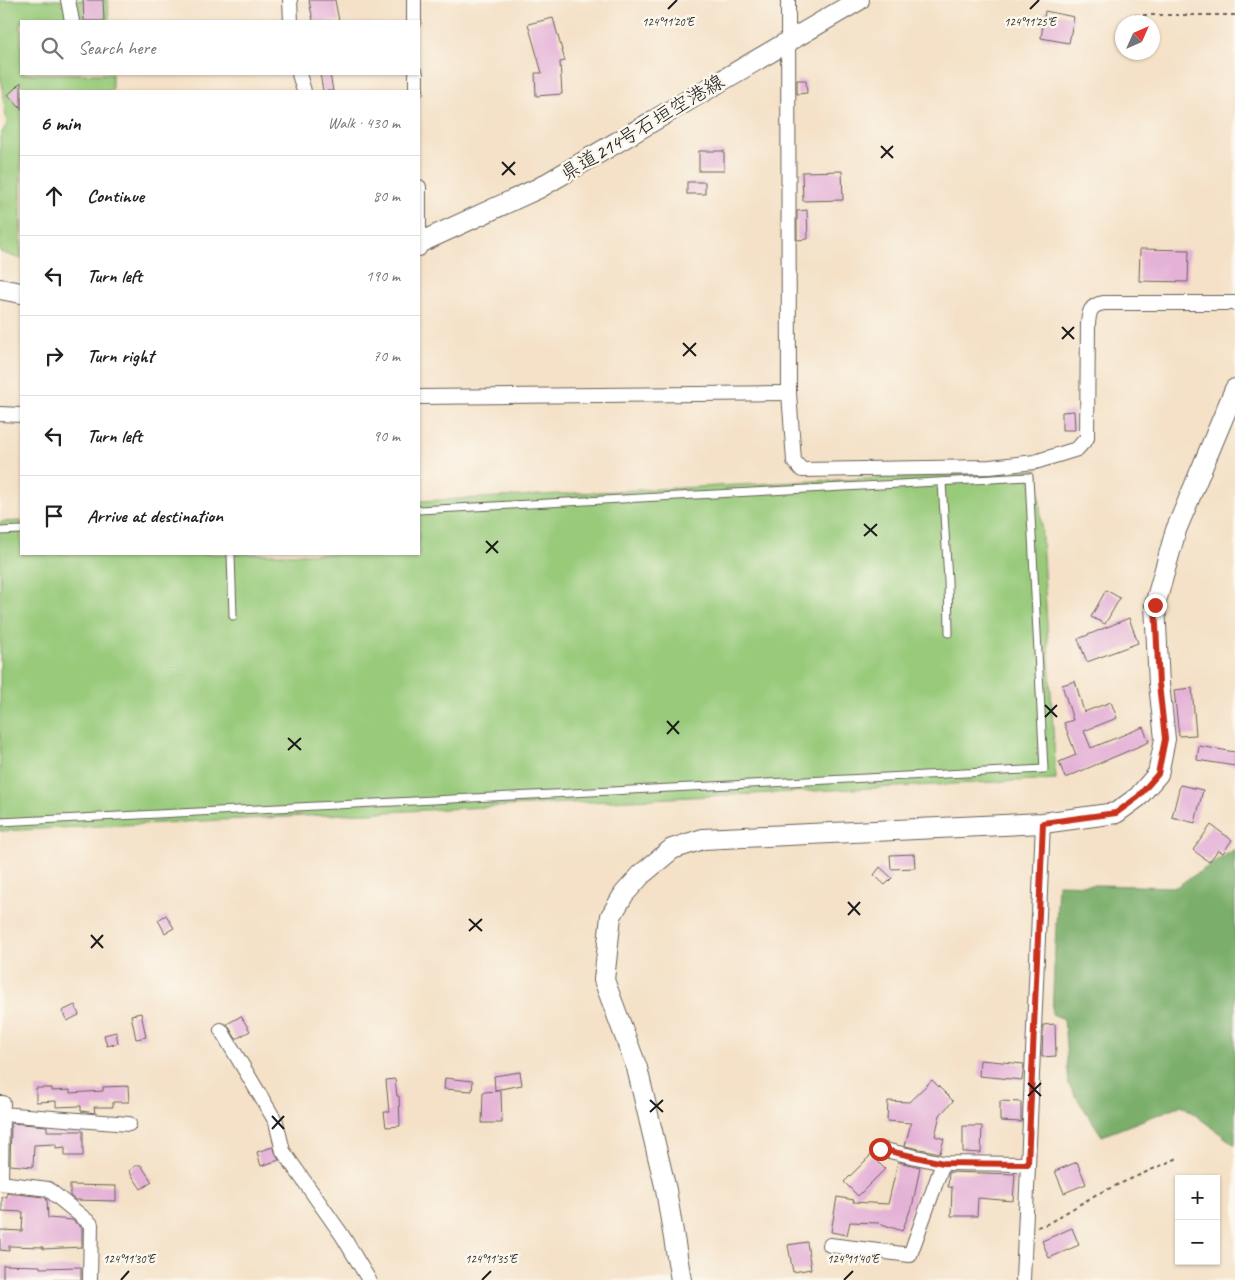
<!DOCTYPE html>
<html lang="en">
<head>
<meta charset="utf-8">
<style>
  :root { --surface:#fff; --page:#f2f2f2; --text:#202124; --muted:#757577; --line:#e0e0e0 }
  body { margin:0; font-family:Caveat,"Klee One",sans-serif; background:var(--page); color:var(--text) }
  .controls { position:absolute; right:15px; bottom:15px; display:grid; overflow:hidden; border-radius:0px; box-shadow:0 1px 4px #0004 }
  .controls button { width:45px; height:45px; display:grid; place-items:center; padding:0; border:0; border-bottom:1px solid var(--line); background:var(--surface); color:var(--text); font:25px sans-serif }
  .compass { position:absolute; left:1115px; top:15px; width:45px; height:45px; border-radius:50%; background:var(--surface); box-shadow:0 1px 4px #0004; rotate:45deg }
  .stop { position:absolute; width:15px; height:15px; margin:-11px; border:4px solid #c8321e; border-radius:50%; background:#fff }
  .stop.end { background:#c8321e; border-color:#fff; box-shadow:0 1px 5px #0008 }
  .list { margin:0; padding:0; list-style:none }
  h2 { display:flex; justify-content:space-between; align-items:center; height:65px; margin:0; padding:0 20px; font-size:21px }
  h2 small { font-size:16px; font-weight:400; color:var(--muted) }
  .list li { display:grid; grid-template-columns:32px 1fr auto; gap:15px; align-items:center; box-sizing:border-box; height:80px; padding:0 20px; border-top:1px solid var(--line) }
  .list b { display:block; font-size:19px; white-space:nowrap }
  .list em { font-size:16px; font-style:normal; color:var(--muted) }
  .icon { flex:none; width:28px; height:28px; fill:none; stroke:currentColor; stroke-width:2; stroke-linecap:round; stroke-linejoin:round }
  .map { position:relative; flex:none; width:1235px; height:1280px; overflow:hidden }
  .search { position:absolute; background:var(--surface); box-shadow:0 1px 4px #0004; left:20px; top:20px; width:400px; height:55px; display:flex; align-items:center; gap:12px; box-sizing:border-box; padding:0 18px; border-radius:0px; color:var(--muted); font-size:19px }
  .panel { position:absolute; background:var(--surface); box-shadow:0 1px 4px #0004; left:20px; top:90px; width:400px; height:465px; border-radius:0px }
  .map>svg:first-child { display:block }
  .green { fill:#98ca7a; stroke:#5a734b }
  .forest { fill:#7aae6a; stroke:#4b6543 }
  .building { fill:#e4b1d7 }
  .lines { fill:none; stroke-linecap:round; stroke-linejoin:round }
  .lane-casing { stroke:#686158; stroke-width:9 }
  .street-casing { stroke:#686158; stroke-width:16 }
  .secondary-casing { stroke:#686158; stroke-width:22 }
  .path { stroke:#686158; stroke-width:2; stroke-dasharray:4 4; stroke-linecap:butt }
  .lane { stroke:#fff; stroke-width:7 }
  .street { stroke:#fff; stroke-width:14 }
  .secondary { stroke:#fff; stroke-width:20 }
  .route { stroke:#c8321e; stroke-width:6 }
  .ticks { fill:none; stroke:#1c1c1c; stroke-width:2 }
  .labels { text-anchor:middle; stroke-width:5; stroke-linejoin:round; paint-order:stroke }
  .street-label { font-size:20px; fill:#1c1c1c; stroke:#fbf7ec }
  .ticks-label { font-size:12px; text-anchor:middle; fill:#1c1c1c; stroke:#fbf7ec; stroke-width:5; stroke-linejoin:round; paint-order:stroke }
</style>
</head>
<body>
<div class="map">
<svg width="1235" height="1280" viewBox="0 0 1235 1280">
  <rect width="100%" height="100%" fill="#fbf7ec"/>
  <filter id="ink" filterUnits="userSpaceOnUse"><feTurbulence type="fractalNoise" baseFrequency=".02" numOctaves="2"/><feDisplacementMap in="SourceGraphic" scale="10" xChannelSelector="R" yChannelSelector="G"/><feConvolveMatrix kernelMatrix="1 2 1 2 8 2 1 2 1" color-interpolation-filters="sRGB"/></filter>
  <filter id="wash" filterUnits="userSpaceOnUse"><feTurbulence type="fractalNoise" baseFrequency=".0096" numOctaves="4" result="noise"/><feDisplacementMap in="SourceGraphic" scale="20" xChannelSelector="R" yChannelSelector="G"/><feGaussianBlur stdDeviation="1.12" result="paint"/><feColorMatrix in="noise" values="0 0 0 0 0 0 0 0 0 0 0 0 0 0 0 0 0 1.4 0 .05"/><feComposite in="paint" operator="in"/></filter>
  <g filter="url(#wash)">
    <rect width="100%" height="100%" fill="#f4e1c7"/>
    <g class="green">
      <path d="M0,0H108L109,21H21V74H112V91H21V259L0,252V136L7,124L0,72Z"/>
      <path d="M1038,470L1056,779L0,831V522L21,521V554H419V501Z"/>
    </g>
    <path class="forest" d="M1235,849V1145L1182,1105L1102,1136L1069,1086L1064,1019L1052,1014L1058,884L1176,887Z"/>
    <g id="blocks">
      <g class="building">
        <path d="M83,0H103L104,21H84Z"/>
        <path d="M309,0H335L339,21H313Z"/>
        <path d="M1045,11L1074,17L1069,43L1041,38Z"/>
        <path d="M553,18L565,61L560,62L562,94L536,96L535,73H542L528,24Z"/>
        <path d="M320,74H330L333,91H323Z"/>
        <path d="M797,80H806L807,93L797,94Z"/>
        <path d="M21,82V109L8,95Z"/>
        <rect x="699" y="151" width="25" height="20"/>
        <path d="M842,171L843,200L803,201L802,172Z"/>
        <rect x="687" y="182" width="18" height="12"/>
        <path d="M807,210L808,239L797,240V211Z"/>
        <path d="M1140,249L1189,250L1188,282L1139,281Z"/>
        <path d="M1074,411L1075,430H1062V412Z"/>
        <path d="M1106,590L1120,598L1105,624L1091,617Z"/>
        <path d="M1129,618L1138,643L1087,662L1078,639Z"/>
        <path d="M1075,681L1084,712L1111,702L1117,718L1084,731L1091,748L1143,727L1149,742L1065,778L1059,762L1076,755L1064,723L1073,720L1062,685Z"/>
        <path d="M1192,688L1196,735L1179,736L1174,690Z"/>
        <path d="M1199,746L1235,752V766L1197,760Z"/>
        <path d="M1180,785L1203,790L1195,823L1172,817Z"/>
        <path d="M1211,825L1232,840L1223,853L1218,850L1209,862L1193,850Z"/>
        <path d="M914,854L915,868L891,869L890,855Z"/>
        <path d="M880,867L892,878L885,885L874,875Z"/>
        <path d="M166,915L174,928L165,933L158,920Z"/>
        <path d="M75,1005L79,1015L67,1021L62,1011Z"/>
        <path d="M141,1013L146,1037L136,1039L131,1015Z"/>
        <path d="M241,1016L250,1031L236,1039L227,1024Z"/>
        <path d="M1055,1024L1056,1056L1042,1057L1043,1025Z"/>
        <path d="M116,1032L118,1043L107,1046L104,1035Z"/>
        <path d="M980,1060L1024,1064L1022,1080L979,1076Z"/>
        <path d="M520,1072L522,1085L495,1090L494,1076Z"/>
        <path d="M445,1078L473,1081L472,1091L444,1089Z"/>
        <path d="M395,1079L397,1096H399L400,1126L386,1127L384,1112H389L386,1080Z"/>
        <path d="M932,1080L953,1101L940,1115L935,1136L944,1139L940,1153L905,1146L911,1123L887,1121L888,1101L909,1102Z"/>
        <path d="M128,1086L129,1102H113V1107H94L95,1113L81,1111V1106L56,1107V1101L36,1102V1088H52V1091L70,1090V1093L103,1091V1087Z"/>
        <path d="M501,1091L502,1123H482L483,1092Z"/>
        <path d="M1000,1101L1021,1102V1122L1000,1121Z"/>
        <path d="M11,1123L47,1126V1131H83V1156H65V1147L56,1148V1144L34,1145L33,1167L10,1165Z"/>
        <path d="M963,1126H982L981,1153L963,1152Z"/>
        <path d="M273,1147L279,1160L261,1166L257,1152Z"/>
        <path d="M871,1155L885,1169L858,1196L844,1182Z"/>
        <path d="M898,1162L920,1167L913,1203L902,1231L879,1223L850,1222L847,1235L831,1232L837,1197L854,1200L853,1202L888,1204Z"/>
        <path d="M1077,1162L1086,1184L1064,1193L1055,1171Z"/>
        <path d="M137,1165H141L152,1182L141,1189L129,1171Z"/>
        <path d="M949,1172L1015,1174L1013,1201L978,1198L977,1216H951L952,1187H948Z"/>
        <path d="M70,1185L116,1186V1201L75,1200L70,1196Z"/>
        <path d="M7,1193L44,1197L47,1200L48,1218L72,1220L82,1228V1247L43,1249V1247L9,1246V1251L0,1250V1230L22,1231L23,1212L2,1211V1197H7Z"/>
        <path d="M1072,1228L1079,1245L1049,1258L1042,1241Z"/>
        <path d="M807,1242L811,1269L793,1272L788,1245Z"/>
        <path d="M3,1265L40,1266V1268L81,1267V1280H3Z"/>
      </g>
    </g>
  </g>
  <g filter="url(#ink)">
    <use href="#blocks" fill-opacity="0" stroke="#686158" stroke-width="1"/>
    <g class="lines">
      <defs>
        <g id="lane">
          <path d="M942,482L948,580L949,633"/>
          <path d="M0,531L21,530"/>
          <path d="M231,554L233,616"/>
          <path d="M0,822L1044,769L1029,477L419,510"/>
        </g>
        <g id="street">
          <path d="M68,0L72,21"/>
          <path d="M290,0L291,21"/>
          <path d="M414,0V21"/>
          <path d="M788,0L789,393L794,461L802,470L990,467L1035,462L1077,449L1087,438L1088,324C1089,312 1090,305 1104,303H1235"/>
          <path d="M299,74L304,91"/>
          <path d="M416,74V91"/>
          <path d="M419,187V249"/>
          <path d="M419,397L789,393"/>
          <path d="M0,414L21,415"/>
          <path d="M221,1030L276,1122L283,1151L342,1235L369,1280"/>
          <path d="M0,1103H3L2,1114L129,1124"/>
          <path d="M880,1149L943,1163L1028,1164"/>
          <path d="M0,1183L48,1189L91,1224L90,1280"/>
          <path d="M1,1183L2,1114"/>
          <path d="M830,1245L910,1255L943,1163"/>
          <path d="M1023,1280L1043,823"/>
        </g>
        <g id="secondary">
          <path d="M419,243L539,188L859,0"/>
          <path d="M0,289L21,293"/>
          <path d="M681,1280L666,1190L637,1068L604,980L611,916L624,894L642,874L672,849L703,839L1043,823L1116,813L1138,797L1158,774L1165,739L1159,684L1155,605L1176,530L1235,389"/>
        </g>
      </defs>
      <use href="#lane" class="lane-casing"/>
      <use href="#street" class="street-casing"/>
      <use href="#secondary" class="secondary-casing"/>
      <g class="path">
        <path d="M1135,15H1235"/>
        <path d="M1037,1227L1047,1224L1097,1194L1180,1157"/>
      </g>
      <use href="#lane" class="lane"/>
      <use href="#street" class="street"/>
      <use href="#secondary" class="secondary"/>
    </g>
  </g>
  <g class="lines" filter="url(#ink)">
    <path class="route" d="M880,1149L943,1163L1028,1164L1043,823L1116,813L1138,797L1158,774L1165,739L1159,684L1155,605"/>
  </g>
  <path class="ticks" d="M668,9L677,0M1030,9L1039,0M881,146L893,158M881,158L893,146M502,162L515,175M502,175L515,162M1062,327L1074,339M1062,339L1074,327M683,343L696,356M683,356L696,343M864,524L877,536M864,536L877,524M486,541L498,553M486,553L498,541M1045,705L1057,717M1045,717L1057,705M667,721L679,734M667,734L679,721M288,738L301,750M288,750L301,738M848,902L860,915M848,915L860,902M469,919L482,931M469,931L482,919M91,935L103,948M91,948L103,935M1028,1083L1041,1096M1028,1096L1041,1083M650,1100L663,1112M650,1112L663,1100M272,1116L284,1129M272,1129L284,1116M121,1280L129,1271M482,1280L491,1271M844,1280L853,1271"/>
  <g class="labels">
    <g class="street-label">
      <text transform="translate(642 127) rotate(-31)" y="7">県道214号石垣空港線</text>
    </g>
  </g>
  <g class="ticks-label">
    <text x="668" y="26">124°11'20"E</text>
    <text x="1030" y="26">124°11'25"E</text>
    <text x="129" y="1263">124°11'30"E</text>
    <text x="491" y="1263">124°11'35"E</text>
    <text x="853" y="1263">124°11'40"E</text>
  </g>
</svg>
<div class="controls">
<button>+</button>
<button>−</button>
</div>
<svg class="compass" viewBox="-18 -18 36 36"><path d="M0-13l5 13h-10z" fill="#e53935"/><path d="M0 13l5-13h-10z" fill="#757577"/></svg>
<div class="stop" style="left:880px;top:1149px"></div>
<div class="stop end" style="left:1155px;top:605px"></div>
<div class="search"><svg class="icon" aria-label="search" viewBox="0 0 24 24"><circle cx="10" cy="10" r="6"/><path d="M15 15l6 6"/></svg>Search here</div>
<section class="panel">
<h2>6 min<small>Walk · 430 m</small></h2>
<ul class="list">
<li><svg class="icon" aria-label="ahead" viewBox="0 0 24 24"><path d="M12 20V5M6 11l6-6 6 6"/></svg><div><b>Continue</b></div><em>80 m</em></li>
<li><svg class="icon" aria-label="left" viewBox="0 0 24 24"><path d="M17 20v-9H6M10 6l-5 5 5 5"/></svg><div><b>Turn left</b></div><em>190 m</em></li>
<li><svg class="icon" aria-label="right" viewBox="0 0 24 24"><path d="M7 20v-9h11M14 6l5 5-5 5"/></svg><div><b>Turn right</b></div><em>70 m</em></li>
<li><svg class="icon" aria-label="left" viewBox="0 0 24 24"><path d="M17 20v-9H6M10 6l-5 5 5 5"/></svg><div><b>Turn left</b></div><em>90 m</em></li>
<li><svg class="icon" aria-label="arrive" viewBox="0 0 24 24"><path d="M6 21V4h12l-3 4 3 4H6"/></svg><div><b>Arrive at destination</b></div></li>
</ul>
</section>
</div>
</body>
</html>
